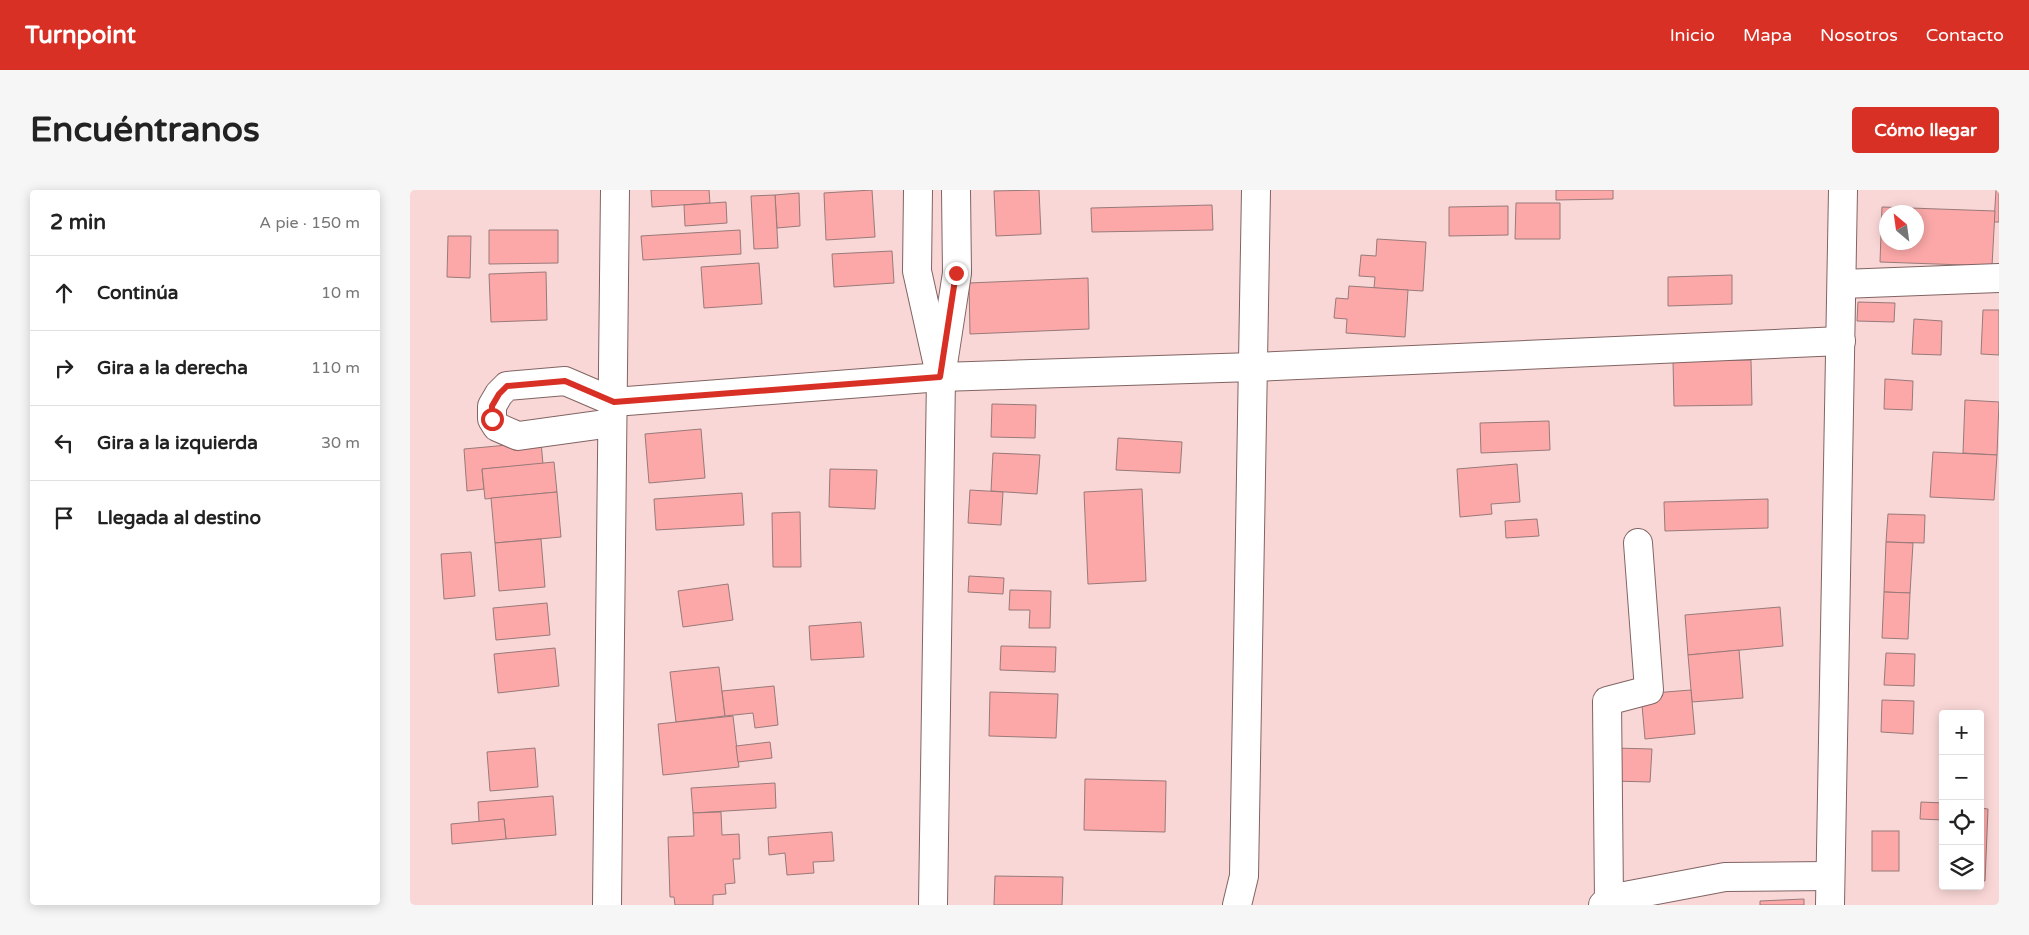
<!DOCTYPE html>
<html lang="es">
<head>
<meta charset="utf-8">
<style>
  :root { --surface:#fff; --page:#f6f6f6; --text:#222; --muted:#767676; --line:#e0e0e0; --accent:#d93025 }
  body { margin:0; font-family:"Varela Round",sans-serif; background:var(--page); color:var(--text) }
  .controls { position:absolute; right:15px; bottom:15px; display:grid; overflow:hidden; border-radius:5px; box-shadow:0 2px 12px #0003 }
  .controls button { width:45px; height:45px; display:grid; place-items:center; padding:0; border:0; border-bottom:1px solid var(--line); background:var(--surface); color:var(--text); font:25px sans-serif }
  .compass { position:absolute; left:1469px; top:15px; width:45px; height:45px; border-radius:50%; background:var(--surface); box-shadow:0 2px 12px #0003; rotate:331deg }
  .stop { position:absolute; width:15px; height:15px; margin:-11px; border:4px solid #d93025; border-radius:50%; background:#fff }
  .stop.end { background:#d93025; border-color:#fff; box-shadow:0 1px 5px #0008 }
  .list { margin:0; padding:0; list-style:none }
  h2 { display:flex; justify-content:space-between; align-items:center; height:65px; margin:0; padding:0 20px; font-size:21px }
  h2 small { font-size:16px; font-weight:400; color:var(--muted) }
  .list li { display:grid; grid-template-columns:32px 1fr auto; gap:15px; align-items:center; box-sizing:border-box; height:75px; padding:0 20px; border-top:1px solid var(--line) }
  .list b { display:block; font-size:19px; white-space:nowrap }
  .list em { font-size:16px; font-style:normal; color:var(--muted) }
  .icon { flex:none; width:28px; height:28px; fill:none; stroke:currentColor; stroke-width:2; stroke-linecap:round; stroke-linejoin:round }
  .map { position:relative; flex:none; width:1589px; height:715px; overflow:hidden; border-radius:5px }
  header { display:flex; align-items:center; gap:30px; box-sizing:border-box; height:70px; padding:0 25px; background:var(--accent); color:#fff }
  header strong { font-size:24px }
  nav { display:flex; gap:28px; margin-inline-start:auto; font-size:18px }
  .intro { display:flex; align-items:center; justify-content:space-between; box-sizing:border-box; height:120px; padding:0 30px }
  h1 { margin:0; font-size:35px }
  .button { padding:12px 22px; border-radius:5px; background:var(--accent); color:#fff; font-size:18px; font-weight:700 }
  main { display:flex; gap:30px; padding:0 30px }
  aside { flex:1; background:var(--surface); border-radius:5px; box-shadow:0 2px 12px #0003 }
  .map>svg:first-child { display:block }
  .building { fill:#fca8a8; stroke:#987a79; fill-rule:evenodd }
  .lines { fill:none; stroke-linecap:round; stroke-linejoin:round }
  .minor-casing { stroke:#816463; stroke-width:30 }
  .minor { stroke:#fff; stroke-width:28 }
  .route { stroke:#d93025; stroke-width:6 }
</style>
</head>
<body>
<header>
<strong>Turnpoint</strong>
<nav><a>Inicio</a><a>Mapa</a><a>Nosotros</a><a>Contacto</a></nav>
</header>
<div class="intro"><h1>Encuéntranos</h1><a class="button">Cómo llegar</a></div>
<main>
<aside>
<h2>2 min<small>A pie · 150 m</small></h2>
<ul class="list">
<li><svg class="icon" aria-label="ahead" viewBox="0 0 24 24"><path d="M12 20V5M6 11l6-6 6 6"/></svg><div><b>Continúa</b></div><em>10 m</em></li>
<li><svg class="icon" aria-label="right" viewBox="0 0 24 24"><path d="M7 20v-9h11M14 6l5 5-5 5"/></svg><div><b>Gira a la derecha</b></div><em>110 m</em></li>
<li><svg class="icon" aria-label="left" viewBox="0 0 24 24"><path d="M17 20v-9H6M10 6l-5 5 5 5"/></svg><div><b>Gira a la izquierda</b></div><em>30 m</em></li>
<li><svg class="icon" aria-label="arrive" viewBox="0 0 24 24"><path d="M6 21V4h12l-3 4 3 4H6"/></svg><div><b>Llegada al destino</b></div></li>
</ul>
</aside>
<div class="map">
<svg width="1589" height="715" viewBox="0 0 1589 715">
  <rect width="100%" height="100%" fill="#f9d7d6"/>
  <g class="building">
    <path d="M241,0H299L300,13L242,17Z"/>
    <path d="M462,0L465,47L416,50L414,3Z"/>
    <path d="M629,0L631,44L586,46L584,1Z"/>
    <path d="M1146,0H1203V9L1146,10Z"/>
    <path d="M1586,0H1589V32H1584Z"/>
    <path d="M389,3L390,36L367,38L365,5Z"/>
    <path d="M365,5L368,58L344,59L341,6Z"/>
    <path d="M316,12L317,33L275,36L274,15Z"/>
    <path d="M1106,13H1150V49H1105Z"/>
    <path d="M802,15L803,40L682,42L681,18Z"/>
    <path d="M1098,16V45L1039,46V17Z"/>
    <path d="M1472,17L1585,21L1582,76L1470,72ZM1476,22H1506V52H1476Z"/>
    <path d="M79,40H148V73L79,74Z"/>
    <path d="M330,40L331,64L233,70L231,46Z"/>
    <path d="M38,46H61L60,88L37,87Z"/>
    <path d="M967,49L1016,52L1013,101L964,98L965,87L949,86L951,65L966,66Z"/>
    <path d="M482,61L484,93L424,97L422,64Z"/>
    <path d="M349,73L352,114L294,118L291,77Z"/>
    <path d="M136,82L137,130L81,132L79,84Z"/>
    <path d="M1322,85V114L1258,116V87Z"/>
    <path d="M678,88L679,139L560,144L559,93Z"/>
    <path d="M939,96L998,100L995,147L936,143L937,129L924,128L926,108L938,109Z"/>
    <path d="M1448,112L1485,113L1484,132L1447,131Z"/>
    <path d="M1573,120H1589V165L1571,164Z"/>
    <path d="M1504,129L1532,131L1531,165L1502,164Z"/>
    <path d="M1341,170L1342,215L1264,216L1263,171Z"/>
    <path d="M1475,189L1503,191L1502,220L1474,219Z"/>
    <path d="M1555,210L1589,212L1587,265L1553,263Z"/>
    <path d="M582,214L626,215L625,248L581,247Z"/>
    <path d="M1139,231L1140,260L1071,263L1070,233Z"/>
    <path d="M291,239L295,288L239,293L235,244Z"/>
    <path d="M708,248L772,252L770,283L706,280Z"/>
    <path d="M131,252L133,274L72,279L74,299L57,301L54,259Z"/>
    <path d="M1523,262L1587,265L1584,310L1520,307Z"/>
    <path d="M583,263L630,265L627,304L581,301Z"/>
    <path d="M144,272L147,302L75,309L72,279Z"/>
    <path d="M1107,274L1110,312L1081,314L1082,324L1050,327L1047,279Z"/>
    <path d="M420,279L467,280L465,319L419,317Z"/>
    <path d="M732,299L736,391L678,394L674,302Z"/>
    <path d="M560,300L593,302L591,335L558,333Z"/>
    <path d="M147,302L151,347L85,353L81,308Z"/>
    <path d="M332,303L334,335L246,340L244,309Z"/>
    <path d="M1358,309V338L1255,341L1254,312Z"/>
    <path d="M390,322L391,377H363L362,323Z"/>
    <path d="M1478,324L1515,325L1514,353L1476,352Z"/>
    <path d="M1127,329L1129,346L1096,348L1095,331Z"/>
    <path d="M131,349L135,397L89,401L85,353Z"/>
    <path d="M1476,352L1503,353L1500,403L1474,402Z"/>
    <path d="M61,362L65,406L34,409L31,364Z"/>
    <path d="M559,386L594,388L593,404L558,402Z"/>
    <path d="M318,394L323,430L273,437L268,401Z"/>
    <path d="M600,400L641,401L640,438H619L620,420H599Z"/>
    <path d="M1474,402L1500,403L1498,449L1472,448Z"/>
    <path d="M137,413L140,445L86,450L83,418Z"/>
    <path d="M1370,417L1373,456L1278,465L1275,425Z"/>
    <path d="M451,432L454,467L401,470L399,436Z"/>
    <path d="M591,456L646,457L645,482L590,480Z"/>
    <path d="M145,458L149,496L88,503L84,464Z"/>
    <path d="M1329,460L1333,508L1282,512L1278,465Z"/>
    <path d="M1476,463L1505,464L1504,496L1474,495Z"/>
    <path d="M309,477L315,526L266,532L260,482Z"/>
    <path d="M364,496L368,535L345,538L343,523L315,526L312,501Z"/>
    <path d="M1281,500L1285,544L1235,549L1231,504Z"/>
    <path d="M580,502L648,504L646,548L579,546Z"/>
    <path d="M1472,510L1504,511L1503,544L1471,542Z"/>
    <path d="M323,526L329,577L253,585L248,534Z"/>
    <path d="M360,552L362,568L328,572L326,556Z"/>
    <path d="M125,558L128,597L80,601L77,562Z"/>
    <path d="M1204,558L1242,559L1240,592L1203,591Z"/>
    <path d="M675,589L756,591L755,642L674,640Z"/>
    <path d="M365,593L366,618L283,623L281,598Z"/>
    <path d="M143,606L146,645L96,649L94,629L69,632L68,612Z"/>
    <path d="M1511,612L1533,613V630L1510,629Z"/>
    <path d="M1570,618L1578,619L1575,691H1570Z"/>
    <path d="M311,622L312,645L329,644L330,669H323L325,693L315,694L316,704L303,705V715H265L264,707H260L258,647L284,646L283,623Z"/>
    <path d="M94,629L96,649L42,654L41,634Z"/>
    <rect x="1462" y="641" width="27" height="40"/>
    <path d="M422,642L424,671L403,672L404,683L377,685L375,663L359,665L358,647Z"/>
    <path d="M585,686L653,687L652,715H584Z"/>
    <path d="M1394,709V715H1350V711Z"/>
  </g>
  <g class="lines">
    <defs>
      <g id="minor">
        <path d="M508,0L507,81L527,171"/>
        <path d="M1432,94L1589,88"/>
        <path d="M202,233L108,246L87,237L82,229V216L89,204L97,196L155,191L204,212L531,187L843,177L1431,151"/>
        <path d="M1199,709L1197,511L1239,500L1228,353"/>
        <path d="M197,715L205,0"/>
        <path d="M523,715L531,187L547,83L546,0"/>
        <path d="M827,715L834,686L846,0"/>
        <path d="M1193,715L1199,709L1315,687L1420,686"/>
        <path d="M1420,715L1433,0"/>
      </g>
    </defs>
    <use href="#minor" class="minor-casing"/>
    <use href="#minor" class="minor"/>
  </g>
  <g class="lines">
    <path class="route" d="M82,229V216L89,204L97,196L155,191L204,212L530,187L546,83"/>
  </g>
</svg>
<div class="controls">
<button>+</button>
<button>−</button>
<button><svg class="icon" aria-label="locate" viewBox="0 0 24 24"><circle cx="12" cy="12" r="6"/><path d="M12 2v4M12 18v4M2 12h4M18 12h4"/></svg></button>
<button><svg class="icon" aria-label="layers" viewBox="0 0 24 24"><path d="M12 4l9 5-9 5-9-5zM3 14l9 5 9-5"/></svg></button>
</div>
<svg class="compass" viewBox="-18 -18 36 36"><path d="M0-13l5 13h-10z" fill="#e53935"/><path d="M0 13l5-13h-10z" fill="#767676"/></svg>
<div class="stop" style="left:82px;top:229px"></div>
<div class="stop end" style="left:546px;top:83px"></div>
</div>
</main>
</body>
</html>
